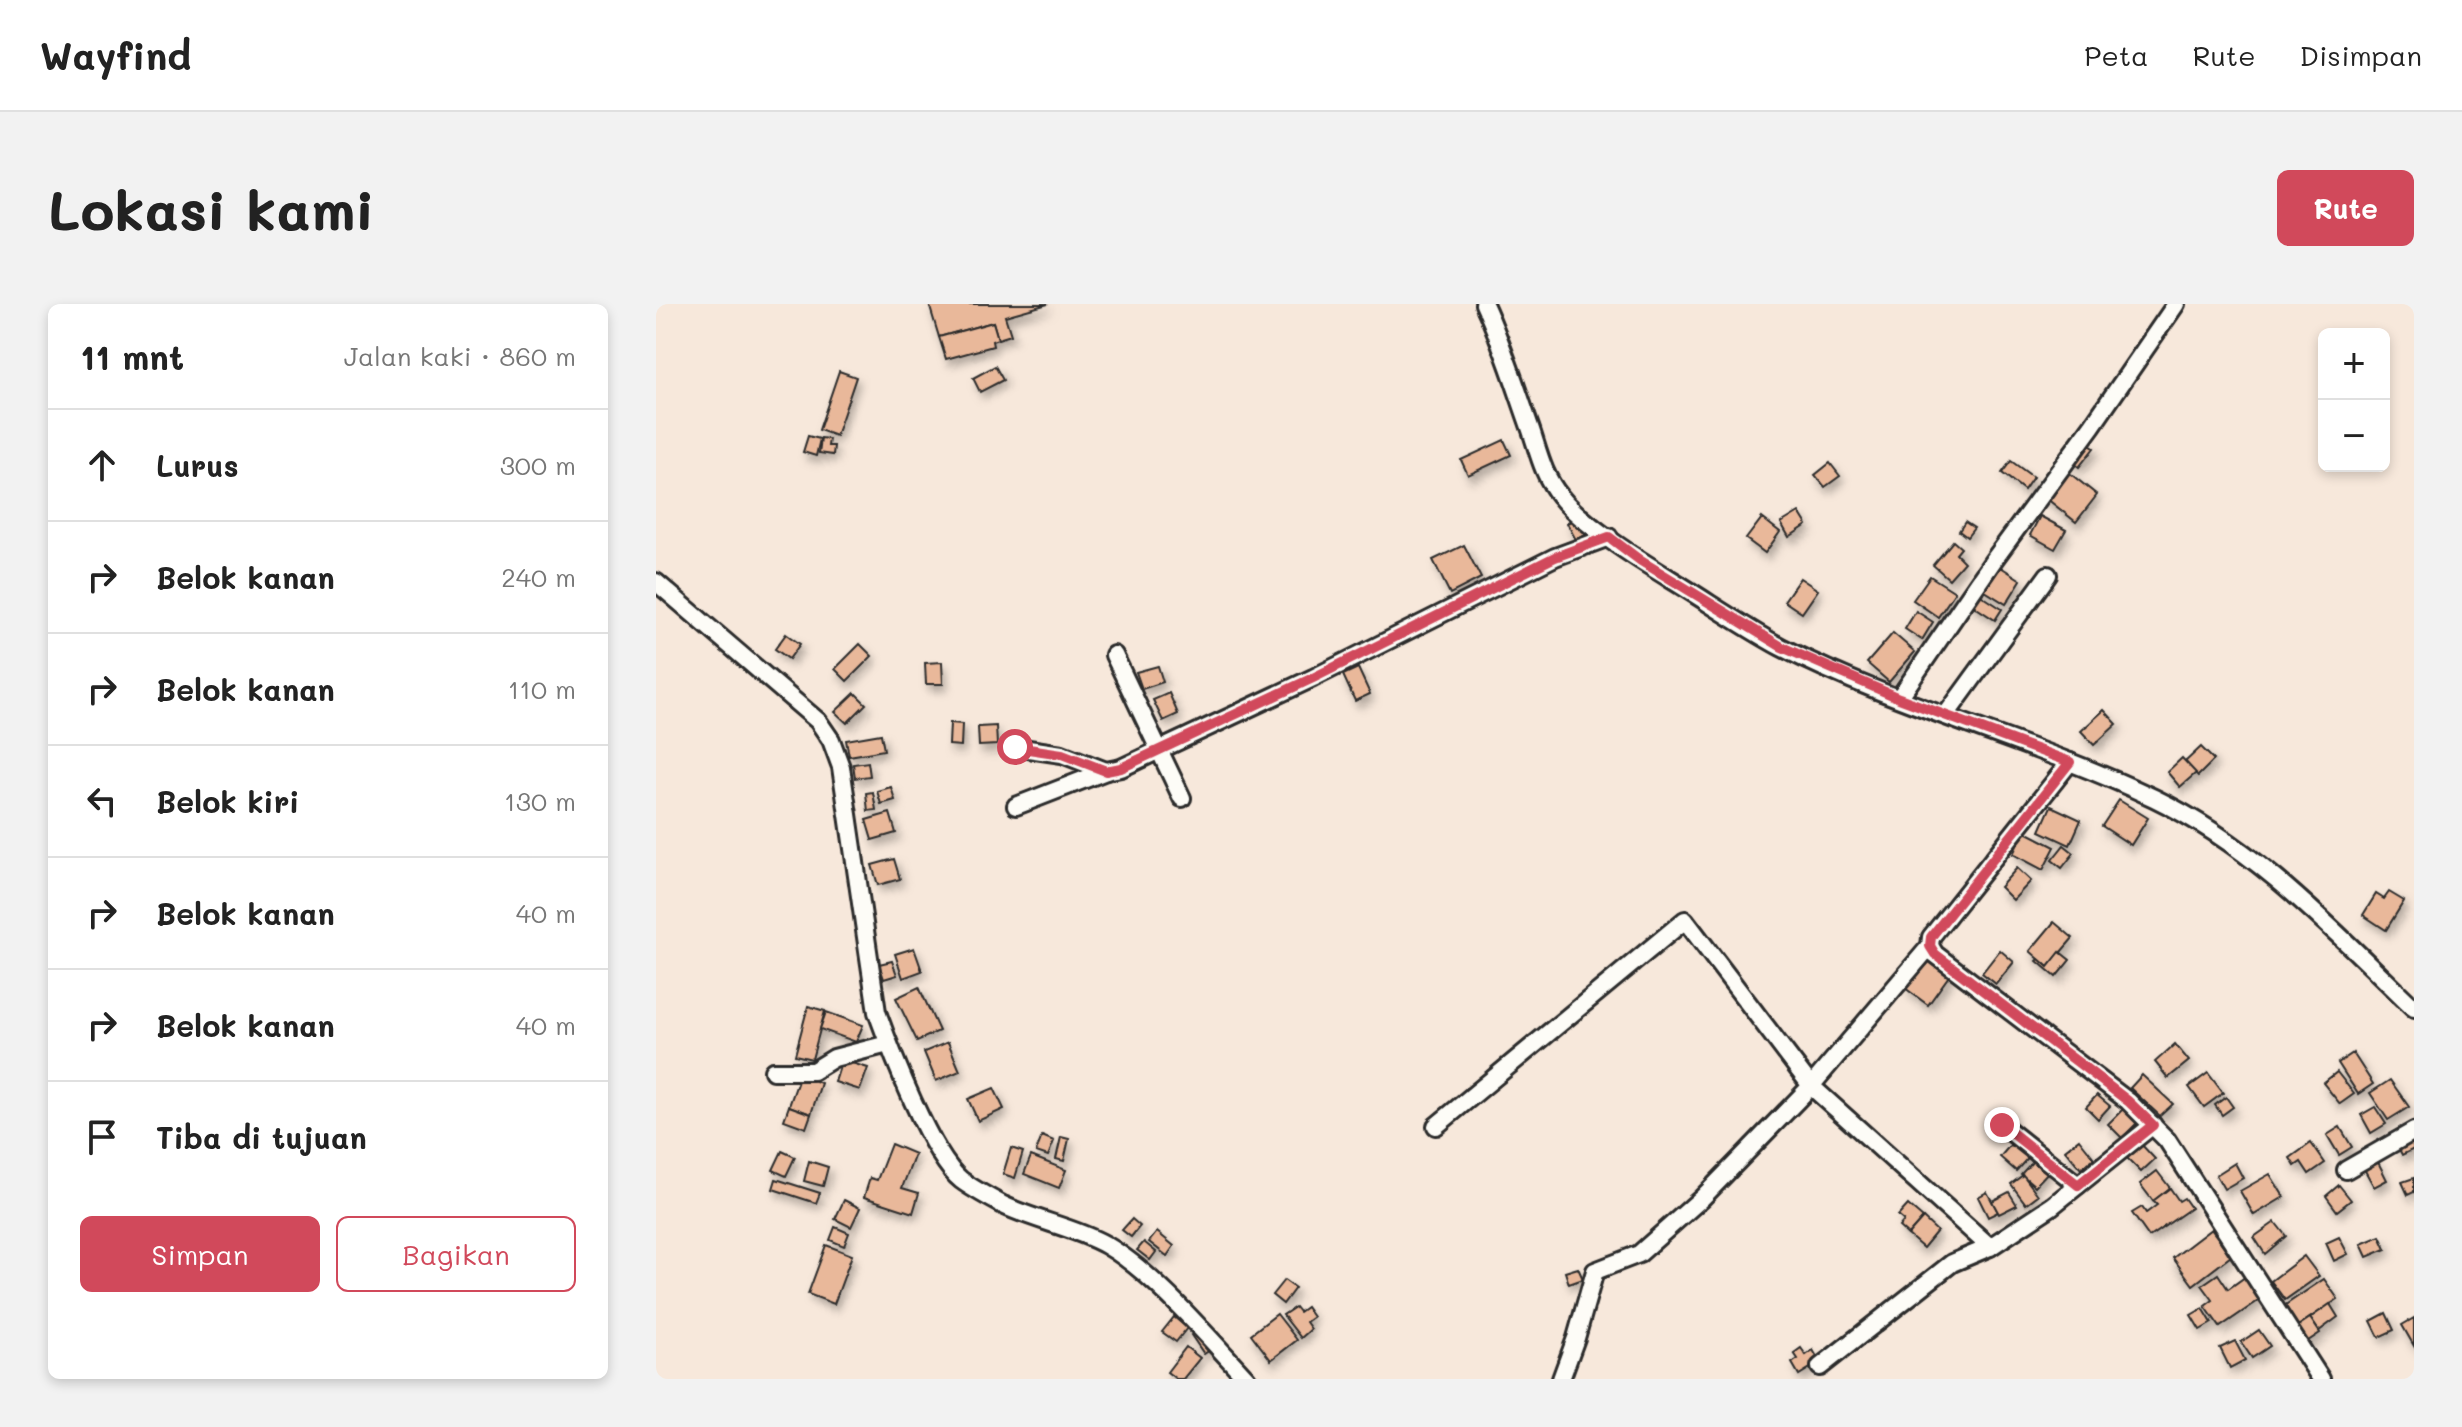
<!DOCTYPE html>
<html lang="id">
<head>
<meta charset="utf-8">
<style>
  :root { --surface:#fff; --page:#f2f2f2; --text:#222; --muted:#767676; --line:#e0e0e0; --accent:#d1495b }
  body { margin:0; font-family:Mali,sans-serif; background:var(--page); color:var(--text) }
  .controls { position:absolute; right:24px; top:24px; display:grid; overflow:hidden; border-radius:12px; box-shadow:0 4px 12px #0003 }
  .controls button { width:72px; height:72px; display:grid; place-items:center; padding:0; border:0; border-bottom:2px solid var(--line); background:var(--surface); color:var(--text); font:40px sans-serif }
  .stop { position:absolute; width:24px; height:24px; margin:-18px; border:6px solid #d1495b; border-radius:50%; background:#fff }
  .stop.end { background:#d1495b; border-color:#fff; box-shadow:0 2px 8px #0008 }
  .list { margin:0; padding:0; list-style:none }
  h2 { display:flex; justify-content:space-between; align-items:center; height:104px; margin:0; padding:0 32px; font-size:34px }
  h2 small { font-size:26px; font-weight:400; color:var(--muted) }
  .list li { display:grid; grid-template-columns:52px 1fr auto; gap:24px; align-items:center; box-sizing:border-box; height:112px; padding:0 32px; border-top:2px solid var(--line) }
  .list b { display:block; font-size:30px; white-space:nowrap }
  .list em { font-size:26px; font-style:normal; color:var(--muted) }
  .actions { display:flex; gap:16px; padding:24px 32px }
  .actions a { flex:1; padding:18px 0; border:2px solid var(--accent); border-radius:12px; text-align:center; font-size:28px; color:var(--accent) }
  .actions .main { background:var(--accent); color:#fff }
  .icon { flex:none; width:44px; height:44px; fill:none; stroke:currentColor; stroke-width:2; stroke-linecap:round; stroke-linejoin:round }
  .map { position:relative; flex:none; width:1758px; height:1075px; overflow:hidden; border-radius:12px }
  header { display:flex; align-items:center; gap:48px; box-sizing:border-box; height:112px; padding:0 40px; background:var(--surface); border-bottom:2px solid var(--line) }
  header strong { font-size:38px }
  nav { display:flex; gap:44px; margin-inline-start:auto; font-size:28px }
  .intro { display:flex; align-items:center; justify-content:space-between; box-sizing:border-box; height:192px; padding:0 48px }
  h1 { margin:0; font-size:56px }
  .button { padding:20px 36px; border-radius:12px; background:var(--accent); color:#fff; font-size:28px; font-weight:700 }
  main { display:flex; gap:48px; padding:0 48px }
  aside { flex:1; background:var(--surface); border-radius:12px; box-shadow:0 4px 12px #0003 }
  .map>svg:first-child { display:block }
  .building { fill:#e9b89a; stroke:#2b2b2b; stroke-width:2; filter:url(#shadow) }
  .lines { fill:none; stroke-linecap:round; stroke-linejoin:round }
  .minor-casing { stroke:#2b2b2b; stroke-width:22 }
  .minor { stroke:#fdfcf7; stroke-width:16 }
  .route { stroke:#d1495b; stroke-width:10 }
</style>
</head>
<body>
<header>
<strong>Wayfind</strong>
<nav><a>Peta</a><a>Rute</a><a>Disimpan</a></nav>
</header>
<div class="intro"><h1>Lokasi kami</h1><a class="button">Rute</a></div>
<main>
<aside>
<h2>11 mnt<small>Jalan kaki · 860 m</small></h2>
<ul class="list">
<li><svg class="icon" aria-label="ahead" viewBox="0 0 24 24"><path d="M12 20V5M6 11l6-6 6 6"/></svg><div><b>Lurus</b></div><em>300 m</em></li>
<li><svg class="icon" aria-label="right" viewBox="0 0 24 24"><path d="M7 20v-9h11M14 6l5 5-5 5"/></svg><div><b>Belok kanan</b></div><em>240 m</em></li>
<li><svg class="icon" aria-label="right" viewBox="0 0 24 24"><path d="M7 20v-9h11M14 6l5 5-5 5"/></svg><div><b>Belok kanan</b></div><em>110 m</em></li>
<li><svg class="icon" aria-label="left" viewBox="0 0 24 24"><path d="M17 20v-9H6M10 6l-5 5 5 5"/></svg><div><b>Belok kiri</b></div><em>130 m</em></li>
<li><svg class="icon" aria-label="right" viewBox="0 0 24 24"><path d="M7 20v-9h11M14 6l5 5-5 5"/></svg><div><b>Belok kanan</b></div><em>40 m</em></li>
<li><svg class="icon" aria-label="right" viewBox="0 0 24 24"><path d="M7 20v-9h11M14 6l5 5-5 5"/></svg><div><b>Belok kanan</b></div><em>40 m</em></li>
<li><svg class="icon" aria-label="arrive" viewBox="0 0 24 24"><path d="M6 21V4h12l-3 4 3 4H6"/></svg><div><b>Tiba di tujuan</b></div></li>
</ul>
<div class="actions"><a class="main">Simpan</a><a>Bagikan</a></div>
</aside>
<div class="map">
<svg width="1758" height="1075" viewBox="0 0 1758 1075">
  <defs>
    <filter id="shadow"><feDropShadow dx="3.5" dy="6" stdDeviation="4" flood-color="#0004"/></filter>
  </defs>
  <rect width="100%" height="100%" fill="#f7e8db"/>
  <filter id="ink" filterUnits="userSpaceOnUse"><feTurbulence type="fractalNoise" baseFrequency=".0125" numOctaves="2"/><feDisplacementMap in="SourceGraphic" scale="16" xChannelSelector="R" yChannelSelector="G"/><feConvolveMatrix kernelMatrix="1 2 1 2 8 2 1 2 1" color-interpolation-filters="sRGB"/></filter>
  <g filter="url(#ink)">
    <g class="building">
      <path d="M273,0H392L349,12L355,31L342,35L337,18L283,33Z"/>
      <path d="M337,18L342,35L336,37L337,42L290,55L283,33Z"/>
      <path d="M339,62L347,76L324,88L317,74Z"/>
      <path d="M183,67L200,73L180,132L163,126Z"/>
      <path d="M152,132L164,135L160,152L147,148Z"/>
      <path d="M165,134L173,135L172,142H178L177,151L163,149Z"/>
      <path d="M848,136L855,151L812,171L805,156Z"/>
      <path d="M1427,136L1438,144L1423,163L1413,155Z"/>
      <path d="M1355,157L1377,173L1368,186L1346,169Z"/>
      <path d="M1174,159L1184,172L1169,183L1159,171Z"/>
      <path d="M1406,163L1441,191L1420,218L1385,190Z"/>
      <path d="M1143,208L1151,221L1133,233L1125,219Z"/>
      <path d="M1384,212L1410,226L1399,245L1374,231Z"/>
      <path d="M921,214L930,232L920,236L911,219Z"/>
      <path d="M1106,214L1124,228L1109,249L1090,235Z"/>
      <path d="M1309,218L1318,224L1311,233L1303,227Z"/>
      <path d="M1297,237L1305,244L1300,250L1308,258L1293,275L1277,261Z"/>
      <path d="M808,241L825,274L794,290L777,256Z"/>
      <path d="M1337,258L1365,276L1350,300L1321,282Z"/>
      <path d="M1274,272L1299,288L1282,313L1257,296Z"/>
      <path d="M1144,274L1162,286L1146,309L1128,297Z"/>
      <path d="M1320,288L1346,305L1339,316L1313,299Z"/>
      <path d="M1260,307L1277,318L1266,336L1249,325Z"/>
      <path d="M1237,329L1259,348L1233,378L1211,359Z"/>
      <path d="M130,330L144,340L133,355L119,345Z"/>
      <path d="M204,340L216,352L191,377L179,365Z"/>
      <path d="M286,358L287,380H270L269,359Z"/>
      <path d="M502,362L507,378L486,385L480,368Z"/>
      <path d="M702,364L714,390L699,397L687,371Z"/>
      <path d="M199,389L210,400L191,419L179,408Z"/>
      <path d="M513,389L522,410L507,417L497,396Z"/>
      <path d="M1448,406L1461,420L1438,441L1425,427Z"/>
      <path d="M294,419L306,420L305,442L293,441Z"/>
      <path d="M340,422L341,441L323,442L322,423Z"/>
      <path d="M225,430L228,446L193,452L190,436Z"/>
      <path d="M1545,443L1558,456L1542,472L1529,458Z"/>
      <path d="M1526,454L1540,469L1524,483L1511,468Z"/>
      <path d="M212,458L214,472L199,474L197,460Z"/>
      <path d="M235,483L239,496L225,500L221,487Z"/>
      <path d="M217,488L220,506L212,507L210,489Z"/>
      <path d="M1463,496L1492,514L1475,541L1446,522Z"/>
      <path d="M1395,502L1425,516L1414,541L1384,527Z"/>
      <path d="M234,509L240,529L216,536L210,516Z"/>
      <path d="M1368,527L1399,543L1387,566L1357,550Z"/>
      <path d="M1408,541L1418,549L1406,564L1396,556Z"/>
      <path d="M238,555L244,575L222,581L216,561Z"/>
      <path d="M1361,564L1375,577L1357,596L1344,583Z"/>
      <path d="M1733,588L1748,597L1730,626L1707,611L1720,590L1728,595Z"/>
      <path d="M1398,618L1417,634L1392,663L1374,647Z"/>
      <path d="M258,644L266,667L247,674L239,650Z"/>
      <path d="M1344,646L1358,658L1340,680L1326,669Z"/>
      <path d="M1404,648L1414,656L1400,673L1381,657L1383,655L1392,663Z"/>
      <path d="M1272,652L1295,669L1272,701L1249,684Z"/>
      <path d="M236,657L241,671L228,675L223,660Z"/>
      <path d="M263,683L283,727L261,737L240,694Z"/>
      <path d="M152,702L169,707L156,755L139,751Z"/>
      <path d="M170,708L207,721L200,738L164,725Z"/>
      <path d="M292,738L304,767L280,777L268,748Z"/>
      <path d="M1519,740L1533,757L1512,774L1499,758Z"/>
      <path d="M1697,749L1717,780L1702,790L1682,759Z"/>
      <path d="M186,756L212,764L204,786L179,778Z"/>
      <path d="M1681,768L1698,790L1684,800L1667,779Z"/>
      <path d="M1552,769L1567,789L1548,803L1533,783Z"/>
      <path d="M144,771L165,779L155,810L133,802Z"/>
      <path d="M1486,771L1517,800L1504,812L1474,784Z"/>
      <path d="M1734,776L1753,803L1732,816L1714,789Z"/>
      <path d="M338,784L348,805L322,817L312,795Z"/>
      <path d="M1441,791L1454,802L1442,815L1430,803Z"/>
      <path d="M1570,793L1577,803L1566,811L1559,801Z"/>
      <path d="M133,802L155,810L150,824L128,816Z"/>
      <path d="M1470,802L1484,816L1466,834L1452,820Z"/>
      <path d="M1719,803L1730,820L1715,829L1705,811Z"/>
      <path d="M1684,823L1696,843L1683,851L1671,831Z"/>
      <path d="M1754,830L1758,845L1746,851L1739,837Z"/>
      <path d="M386,832L398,837L392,852L380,848Z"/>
      <path d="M405,833L413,835L408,857L400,855Z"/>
      <path d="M1361,833L1377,848L1360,867L1344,853Z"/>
      <path d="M1423,835L1438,854L1425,865L1409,846Z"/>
      <path d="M1484,839L1499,855L1485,868L1470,853Z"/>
      <path d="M1655,839L1669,859L1653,870L1645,858L1639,862L1634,854Z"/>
      <path d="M235,840L259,850L246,884L263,889L257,909L208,893L214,874L221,876Z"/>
      <path d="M355,844L367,848L359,874L347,870Z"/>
      <path d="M126,847L139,853L130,872L117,866Z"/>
      <path d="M375,852L410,866L403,884L368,870Z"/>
      <path d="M1380,854L1394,866L1379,882L1365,870Z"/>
      <path d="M1721,856L1731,876L1718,883L1707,863Z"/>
      <path d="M153,857L172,863L167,882L148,877Z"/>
      <path d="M1579,859L1587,874L1568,885L1560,871Z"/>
      <path d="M1501,867L1514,884L1497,897L1484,880Z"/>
      <path d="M1614,870L1628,893L1598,911L1584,887Z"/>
      <path d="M1367,871L1382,891L1370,900L1355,880Z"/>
      <path d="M1758,874V888L1752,891L1746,878Z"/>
      <path d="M120,875L164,889L160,899L117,885Z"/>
      <path d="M1683,881L1695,896L1681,907L1670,892Z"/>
      <path d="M1514,884L1523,897L1528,894L1535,904L1493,933L1476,909L1486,903L1490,909L1501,901L1497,897Z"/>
      <path d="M1331,888L1342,908L1332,913L1322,893Z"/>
      <path d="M1353,888L1361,901L1343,910L1336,897Z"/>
      <path d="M188,896L204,904L195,923L179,915Z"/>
      <path d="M1252,901L1267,914L1252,931L1243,923L1248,917L1242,912Z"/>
      <path d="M1267,914L1281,927L1267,944L1252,931Z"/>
      <path d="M476,915L484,922L475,933L466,926Z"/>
      <path d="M1619,918L1630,932L1609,950L1598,933Z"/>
      <path d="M179,923L193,929L188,942L174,936Z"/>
      <path d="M1555,925L1575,952L1537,981L1517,954Z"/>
      <path d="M501,928L518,942L511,952L493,938Z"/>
      <path d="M1724,932L1730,945L1711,953L1705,940Z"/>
      <path d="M1683,933L1692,950L1678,957L1670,939Z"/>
      <path d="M488,938L500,948L494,956L481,946Z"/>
      <path d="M170,941L196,951L178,1000L152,990Z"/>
      <path d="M1648,952L1663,972L1629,996L1615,977Z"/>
      <path d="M922,964L927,975L913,980L909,968Z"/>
      <path d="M1562,970L1572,985L1589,973L1605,995L1564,1023L1549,1002L1557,996L1546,981Z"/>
      <path d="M1668,975L1682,995L1639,1024L1625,1004Z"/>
      <path d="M628,976L639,984L627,1000L616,991Z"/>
      <path d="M1674,1000L1682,1013L1663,1027L1654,1014Z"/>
      <path d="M639,1003L643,1008L650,1003L657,1013L650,1018L655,1025L645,1034L627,1011Z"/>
      <path d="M1547,1004L1556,1019L1544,1026L1535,1011Z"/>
      <path d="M1730,1009L1738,1026L1723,1033L1715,1017Z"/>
      <path d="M621,1010L641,1036L615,1056L595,1030Z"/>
      <path d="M518,1013L531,1024L520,1038L506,1028Z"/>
      <path d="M1654,1014L1664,1029L1649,1039L1639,1024Z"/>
      <path d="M1758,1014V1042L1746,1021Z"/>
      <path d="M1603,1026L1614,1042L1596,1054L1585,1038Z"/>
      <path d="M542,1027L554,1046L548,1050L535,1031Z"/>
      <path d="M1579,1037L1589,1056L1574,1064L1564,1044Z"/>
      <path d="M530,1043L544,1054L527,1075H520L511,1068Z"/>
      <path d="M1145,1044L1150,1051L1157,1046L1164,1058L1143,1071L1136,1059L1142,1055L1138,1049Z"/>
    </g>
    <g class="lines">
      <defs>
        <g id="minor">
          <path d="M828,0C847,41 860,84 875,126C883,150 887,171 904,192C925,220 985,257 1016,276C1052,298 1088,323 1125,343C1244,404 1378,437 1498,494C1600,543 1678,627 1758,704"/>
          <path d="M0,278L162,417L175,436L185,463L221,708C235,747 275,852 305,876C317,885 334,894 347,901C380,917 418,923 450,941C498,969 553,1034 591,1075"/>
          <path d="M458,351L526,494"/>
          <path d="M1243,394L1337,257L1436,122L1520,0"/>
          <path d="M1290,411L1392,271"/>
          <path d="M359,443L406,450L450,467L465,464L657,374L899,253L953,233"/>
          <path d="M360,502L450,467"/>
          <path d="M1274,642L1279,650L1472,797L1511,836L1665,1075"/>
          <path d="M117,767H157L178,754L232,740"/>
          <path d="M1346,821L1422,881"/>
          <path d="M780,822L1029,616L1155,782L1274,642L1275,633L1414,458"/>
          <path d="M1690,866L1758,827"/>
          <path d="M1164,1063L1296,959L1334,943L1396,902L1497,821"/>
          <path d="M905,1075L920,1034L939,967L983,950L1046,894L1155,782L1334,943"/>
        </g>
      </defs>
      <use href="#minor" class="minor-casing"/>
      <use href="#minor" class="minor"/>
    </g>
  </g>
  <g class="lines" filter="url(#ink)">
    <path class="route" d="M359,443L406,450L450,467L465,464L657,374L899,253L953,233L985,257L1126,343L1243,394L1414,458L1275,633L1274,642L1279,650L1428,763L1472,797L1497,821L1422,881L1346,821"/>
  </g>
</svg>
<div class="controls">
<button>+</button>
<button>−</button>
</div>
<div class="stop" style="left:359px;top:443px"></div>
<div class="stop end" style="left:1346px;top:821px"></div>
</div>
</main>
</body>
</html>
